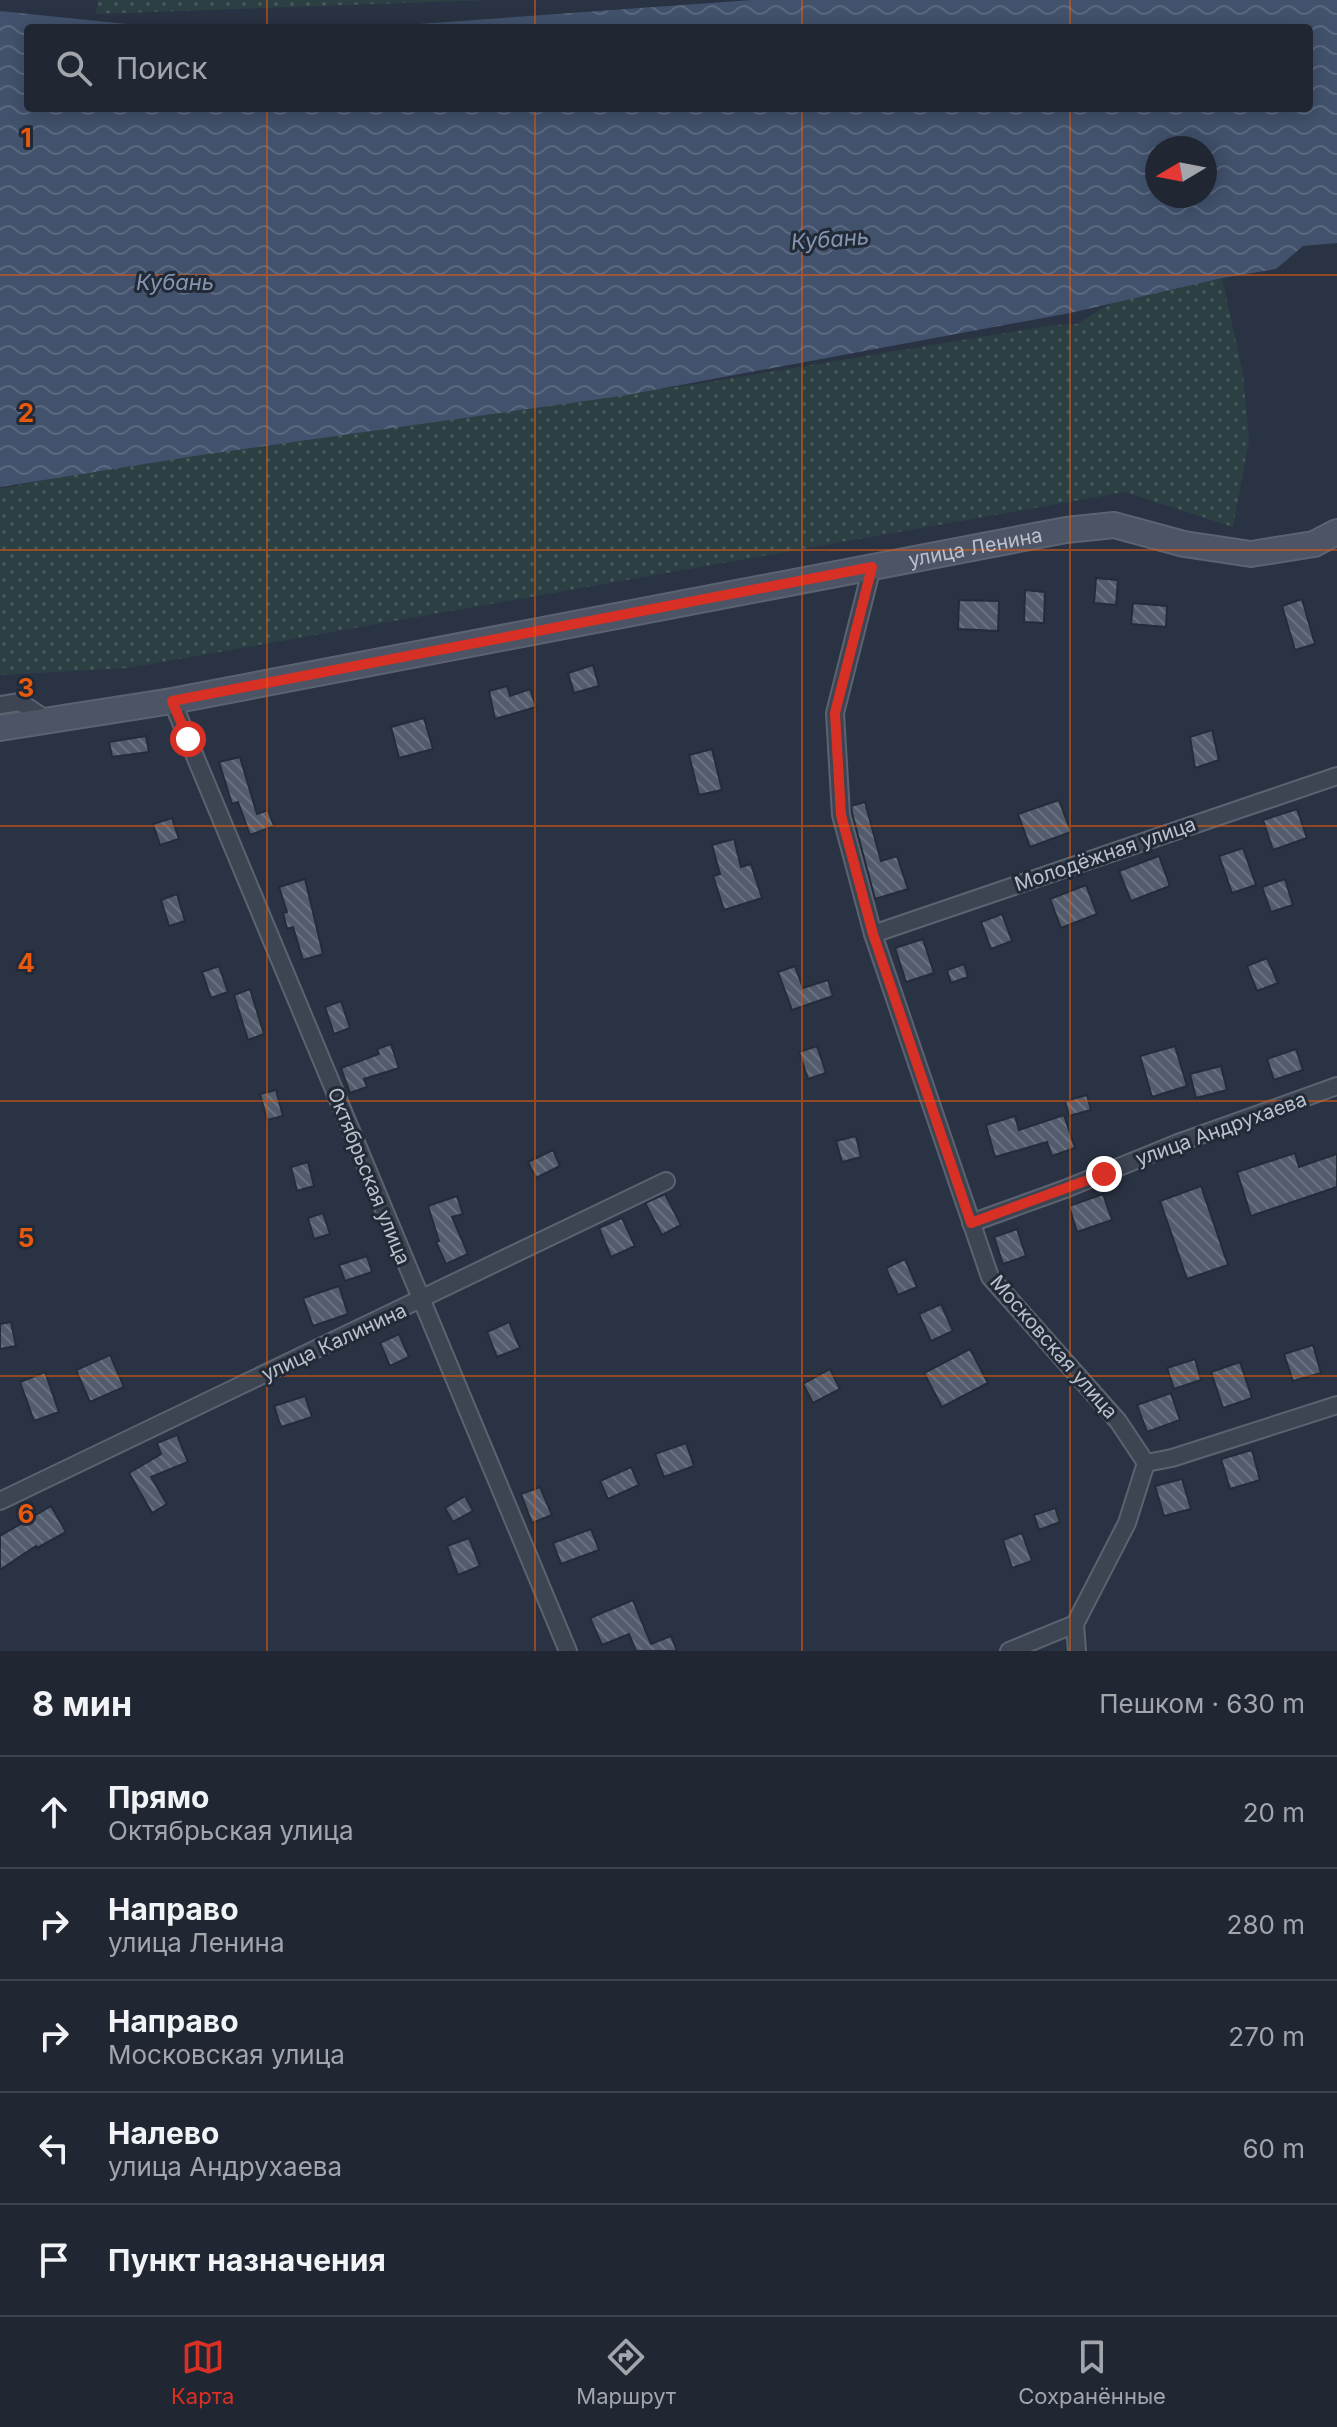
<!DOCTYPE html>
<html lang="ru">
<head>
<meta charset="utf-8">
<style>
  :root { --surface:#202632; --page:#2d323e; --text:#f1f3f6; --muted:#a2a5ac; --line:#3d434d; --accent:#d93025 }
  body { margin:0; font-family:Inter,sans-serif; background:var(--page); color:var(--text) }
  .compass { position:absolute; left:1145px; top:136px; width:72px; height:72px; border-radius:50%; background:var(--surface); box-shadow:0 4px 20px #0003; rotate:260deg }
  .stop { position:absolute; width:24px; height:24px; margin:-18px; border:6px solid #d93025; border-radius:50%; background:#fff }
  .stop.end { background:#d93025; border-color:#fff; box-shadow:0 2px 8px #0008 }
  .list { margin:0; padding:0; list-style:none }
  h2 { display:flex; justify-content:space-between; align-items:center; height:104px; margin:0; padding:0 32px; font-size:34px }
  h2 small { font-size:26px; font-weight:400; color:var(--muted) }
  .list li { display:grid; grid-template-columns:52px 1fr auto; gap:24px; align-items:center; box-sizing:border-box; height:112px; padding:0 32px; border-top:2px solid var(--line) }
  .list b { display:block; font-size:30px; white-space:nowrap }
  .list p { margin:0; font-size:26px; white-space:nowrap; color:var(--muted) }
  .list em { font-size:26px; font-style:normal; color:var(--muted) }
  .icon { flex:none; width:44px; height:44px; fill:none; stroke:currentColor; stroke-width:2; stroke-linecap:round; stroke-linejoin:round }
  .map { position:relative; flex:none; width:1337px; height:1651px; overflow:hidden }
  .search { position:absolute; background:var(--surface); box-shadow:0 4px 20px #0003; left:24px; right:24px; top:24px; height:88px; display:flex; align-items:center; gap:20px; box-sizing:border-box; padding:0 28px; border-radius:8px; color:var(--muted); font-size:30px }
  .sheet { height:664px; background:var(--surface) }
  nav { display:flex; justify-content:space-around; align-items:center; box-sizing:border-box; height:112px; border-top:2px solid var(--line); background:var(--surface); font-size:22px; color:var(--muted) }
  nav a { display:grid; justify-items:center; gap:4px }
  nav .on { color:var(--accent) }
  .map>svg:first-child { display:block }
  .green { fill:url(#green-dots) }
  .water { fill:url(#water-waves); fill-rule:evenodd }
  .building { fill:url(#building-back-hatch); stroke:#242c3a; stroke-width:2 }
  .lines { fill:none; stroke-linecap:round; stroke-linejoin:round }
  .street-casing { stroke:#5c6370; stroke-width:20 }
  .secondary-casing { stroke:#5c6370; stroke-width:28 }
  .street { stroke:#3e4552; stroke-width:16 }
  .secondary { stroke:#4c5465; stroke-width:24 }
  .route { stroke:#d93025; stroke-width:10 }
  .grid { fill:none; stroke:#e8590c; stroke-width:2; stroke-opacity:0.55 }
  .labels { text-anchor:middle; stroke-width:6; stroke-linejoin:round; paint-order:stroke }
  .street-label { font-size:20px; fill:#bbc1cc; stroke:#222a38 }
  .water-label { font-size:22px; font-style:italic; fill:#8596b1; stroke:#222a38 }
  .grid-label { font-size:26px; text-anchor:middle; font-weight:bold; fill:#e8590c; stroke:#222a38; stroke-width:6; stroke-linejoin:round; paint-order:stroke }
</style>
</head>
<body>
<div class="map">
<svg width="1337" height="1651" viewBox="0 0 1337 1651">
  <defs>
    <pattern id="green-dots" width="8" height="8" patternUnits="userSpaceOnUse" patternTransform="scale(2)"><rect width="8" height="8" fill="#2c4044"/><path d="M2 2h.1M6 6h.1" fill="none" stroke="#495a5e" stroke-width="1.8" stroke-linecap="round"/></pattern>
    <pattern id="water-waves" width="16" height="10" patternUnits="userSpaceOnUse" patternTransform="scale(2)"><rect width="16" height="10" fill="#42526c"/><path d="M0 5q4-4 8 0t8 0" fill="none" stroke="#5b6980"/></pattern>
    <pattern id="building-back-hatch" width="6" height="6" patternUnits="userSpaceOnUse" patternTransform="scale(2)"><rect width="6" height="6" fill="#535c6d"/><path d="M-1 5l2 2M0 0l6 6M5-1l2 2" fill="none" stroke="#6a7281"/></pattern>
  </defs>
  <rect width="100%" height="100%" fill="#2a3343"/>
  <g class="green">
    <path d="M98,0H489L96,14Z"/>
    <path d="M1222,278L1243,374L1249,440L1233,527L1125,492L128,668L0,675V489L164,455L691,385L1053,325L1077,324L1104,307L1133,295L1144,283Z"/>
  </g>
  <path class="water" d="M752,0H1337V243L1303,246L1276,269L1222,278L1070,313L621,396L201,455L0,487V11L146,26L405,25ZM28,28H1309V108H28ZM1157,148H1205V196H1157Z"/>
  <g class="building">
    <path d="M1096,578L1118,580L1116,605L1094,603Z"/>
    <path d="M1025,590L1045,592L1044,623L1024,622Z"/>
    <path d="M1302,599L1315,644L1295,650L1282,606Z"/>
    <path d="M959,600L999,601L998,631L958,629Z"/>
    <path d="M1133,603L1167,606L1166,627L1131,624Z"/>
    <path d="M593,665L599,686L574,693L568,673Z"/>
    <path d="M507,686L510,696L530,689L536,707L495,719L489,691Z"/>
    <path d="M424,718L433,749L399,758L391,727Z"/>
    <path d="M1212,730L1219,760L1195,768L1190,737Z"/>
    <path d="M146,736L149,752L112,757L109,742Z"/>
    <path d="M712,749L722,790L699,795L689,755Z"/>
    <path d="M240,757L257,814L268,810L274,826L250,835L238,802L232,804L219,762Z"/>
    <path d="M1059,800L1071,832L1030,847L1018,814Z"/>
    <path d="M865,802L881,861L897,856L908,889L875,899L852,813L851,806Z"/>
    <path d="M1297,809L1307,838L1273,850L1263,820Z"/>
    <path d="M172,818L179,839L160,845L153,824Z"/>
    <path d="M734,839L741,867L751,864L762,898L724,910L713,876L720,874L712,845Z"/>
    <path d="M1243,848L1256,885L1232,893L1219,856Z"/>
    <path d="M1159,856L1170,886L1131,901L1119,871Z"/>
    <path d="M305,879L323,954L303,960L293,927L287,929L283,913L287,912L279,887Z"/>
    <path d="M1285,879L1293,905L1271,912L1262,887Z"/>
    <path d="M1086,885L1097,914L1061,928L1050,899Z"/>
    <path d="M177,894L185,921L169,926L161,900Z"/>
    <path d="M1002,914L1012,941L991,949L981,922Z"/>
    <path d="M923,939L934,973L906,982L895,948Z"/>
    <path d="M1267,958L1278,983L1257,991L1247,966Z"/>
    <path d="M964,964L968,977L951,983L947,970Z"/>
    <path d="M219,966L228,992L211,998L202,972Z"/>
    <path d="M795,966L803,988L828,980L833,996L792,1010L778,972Z"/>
    <path d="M250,989L264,1034L248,1040L234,995Z"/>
    <path d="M341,1001L350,1028L334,1034L325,1007Z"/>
    <path d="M391,1044L399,1068L364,1079L367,1087L350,1093L341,1068L379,1054L377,1049Z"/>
    <path d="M817,1046L826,1073L808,1079L799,1052Z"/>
    <path d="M1175,1046L1187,1086L1152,1097L1140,1056Z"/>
    <path d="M1296,1049L1303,1070L1274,1080L1267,1059Z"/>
    <path d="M1221,1066L1227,1090L1196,1098L1190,1074Z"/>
    <path d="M276,1090L283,1116L267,1120L260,1094Z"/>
    <path d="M1087,1095L1091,1110L1069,1116L1065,1101Z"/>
    <path d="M1064,1115L1075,1148L1052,1156L1047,1142L995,1157L986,1125L1015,1116L1019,1130Z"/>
    <path d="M856,1136L861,1157L842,1162L836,1141Z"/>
    <path d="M553,1150L560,1166L536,1178L528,1162Z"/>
    <path d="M1295,1153L1299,1167L1337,1154V1187L1251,1216L1237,1172Z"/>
    <path d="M308,1162L314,1186L297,1191L291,1167Z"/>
    <path d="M1201,1186L1228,1265L1187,1279L1160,1201Z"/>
    <path d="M665,1194L681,1225L662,1235L645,1203Z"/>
    <path d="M1103,1194L1112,1220L1077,1232L1069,1206Z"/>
    <path d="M457,1196L463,1214L452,1217L468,1254L446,1264L436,1242L439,1241L428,1206Z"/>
    <path d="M323,1213L330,1234L314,1239L308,1218Z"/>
    <path d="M622,1218L635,1246L611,1257L599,1228Z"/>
    <path d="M1017,1229L1026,1256L1003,1264L994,1237Z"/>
    <path d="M367,1256L372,1272L345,1281L339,1265Z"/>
    <path d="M905,1259L917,1287L898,1295L886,1268Z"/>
    <path d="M339,1286L348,1314L313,1326L303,1298Z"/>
    <path d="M941,1304L953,1331L931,1341L919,1314Z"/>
    <path d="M11,1322L16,1346L0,1349V1324Z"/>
    <path d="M509,1322L520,1348L497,1357L487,1332Z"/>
    <path d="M399,1334L409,1357L390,1366L380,1343Z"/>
    <path d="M1313,1345L1321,1373L1293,1381L1284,1354Z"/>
    <path d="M970,1349L988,1383L942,1407L924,1373Z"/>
    <path d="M110,1355L124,1387L90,1402L76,1370Z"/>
    <path d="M1195,1359L1201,1380L1174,1389L1167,1368Z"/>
    <path d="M1240,1362L1252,1398L1223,1408L1211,1372Z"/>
    <path d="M830,1369L840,1389L813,1403L803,1384Z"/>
    <path d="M45,1372L59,1412L34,1421L20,1382Z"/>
    <path d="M1171,1393L1180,1420L1147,1432L1137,1405Z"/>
    <path d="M305,1396L312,1417L281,1427L274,1406Z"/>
    <path d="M177,1435L188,1462L151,1477L167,1504L152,1513L129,1473L161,1454L157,1443Z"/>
    <path d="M686,1443L694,1466L664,1477L655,1454Z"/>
    <path d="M1252,1450L1260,1480L1230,1489L1221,1459Z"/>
    <path d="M631,1467L639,1485L608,1499L600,1481Z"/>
    <path d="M1182,1479L1191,1509L1164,1516L1155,1486Z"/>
    <path d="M540,1487L552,1515L532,1523L521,1494Z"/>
    <path d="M465,1496L473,1511L453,1522L445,1508Z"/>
    <path d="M51,1506L66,1532L37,1548L36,1546L0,1570V1536Z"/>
    <path d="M1055,1508L1060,1522L1039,1530L1034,1515Z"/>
    <path d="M591,1529L599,1550L561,1564L553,1543Z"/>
    <path d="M1022,1533L1032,1561L1012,1568L1003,1540Z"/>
    <path d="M469,1538L480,1566L458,1575L447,1546Z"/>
    <path d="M633,1600L651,1644L671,1636L677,1651H636L629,1634L602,1645L590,1618Z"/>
  </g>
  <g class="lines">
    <defs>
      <g id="street">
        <path d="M872,567L835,713L841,815L873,934L990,1277L1118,1421L1146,1463L1127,1523L1075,1624L1077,1651"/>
        <path d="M172,701L568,1651"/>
        <path d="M0,705L20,702L47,720"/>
        <path d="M873,934L1337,776"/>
        <path d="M971,1223L1065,1189L1178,1143L1337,1086"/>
        <path d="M1146,1463L1172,1458L1337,1405"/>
        <path d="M0,1501L666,1181"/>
        <path d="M1009,1651L1075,1624"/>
      </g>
      <g id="secondary">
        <path id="s1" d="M0,728L172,701L1066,530L1114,525L1184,544L1251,554L1314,544L1337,532"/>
      </g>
    </defs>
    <use href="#street" class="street-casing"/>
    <use href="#secondary" class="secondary-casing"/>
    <use href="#street" class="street"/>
    <use href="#secondary" class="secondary"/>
  </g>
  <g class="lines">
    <path class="route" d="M188,739L172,701L872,567L835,713L841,815L873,934L971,1223L1104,1174"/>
  </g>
  <path class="grid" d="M267,0V28M535,0V28M802,0V28M1070,0V28M267,108V1651M535,108V1651M802,108V1651M1070,108V1651M0,275H1337M0,550H1337M0,826H1337M0,1101H1337M0,1376H1337"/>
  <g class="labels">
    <g class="street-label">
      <text dy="7" stroke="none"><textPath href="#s1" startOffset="992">улица Ленина</textPath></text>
      <text transform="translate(1105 854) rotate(-19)" y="7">Молодёжная улица</text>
      <text transform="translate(1221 1129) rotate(-20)" y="7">улица Андрухаева</text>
      <text transform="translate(369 1176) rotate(68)" y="7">Октябрьская улица</text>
      <text transform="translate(334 1342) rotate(-25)" y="7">улица Калинина</text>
      <text transform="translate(1054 1347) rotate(49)" y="7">Московская улица</text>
    </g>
    <g class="water-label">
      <text transform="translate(830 239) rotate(-4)" y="8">Кубань</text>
      <text x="175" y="290">Кубань</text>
    </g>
  </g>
  <g class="grid-label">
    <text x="26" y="147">1</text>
    <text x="26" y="422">2</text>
    <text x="26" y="697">3</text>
    <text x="26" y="972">4</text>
    <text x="26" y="1247">5</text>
    <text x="26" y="1523">6</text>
  </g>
</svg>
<svg class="compass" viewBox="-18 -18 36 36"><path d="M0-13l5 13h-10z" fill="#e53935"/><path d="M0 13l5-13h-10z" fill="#a2a5ac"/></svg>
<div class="stop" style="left:188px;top:739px"></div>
<div class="stop end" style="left:1104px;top:1174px"></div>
<div class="search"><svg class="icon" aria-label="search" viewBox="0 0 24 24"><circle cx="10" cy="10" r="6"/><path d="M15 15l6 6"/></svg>Поиск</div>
</div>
<section class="sheet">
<h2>8 мин<small>Пешком · 630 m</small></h2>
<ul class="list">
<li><svg class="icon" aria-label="ahead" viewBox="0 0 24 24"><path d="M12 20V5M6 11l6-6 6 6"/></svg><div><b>Прямо</b><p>Октябрьская улица</p></div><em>20 m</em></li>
<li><svg class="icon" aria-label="right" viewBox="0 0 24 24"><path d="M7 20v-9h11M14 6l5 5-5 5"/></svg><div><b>Направо</b><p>улица Ленина</p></div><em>280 m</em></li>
<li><svg class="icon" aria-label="right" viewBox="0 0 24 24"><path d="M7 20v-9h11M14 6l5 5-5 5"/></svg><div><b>Направо</b><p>Московская улица</p></div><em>270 m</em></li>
<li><svg class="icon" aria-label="left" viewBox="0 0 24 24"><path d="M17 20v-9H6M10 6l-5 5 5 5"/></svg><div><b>Налево</b><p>улица Андрухаева</p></div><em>60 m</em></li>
<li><svg class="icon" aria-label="arrive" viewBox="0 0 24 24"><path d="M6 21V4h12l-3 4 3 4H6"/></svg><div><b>Пункт назначения</b></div></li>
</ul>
</section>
<nav>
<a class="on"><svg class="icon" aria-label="map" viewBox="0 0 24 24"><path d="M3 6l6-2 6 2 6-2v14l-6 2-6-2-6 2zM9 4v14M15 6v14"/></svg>Карта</a>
<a><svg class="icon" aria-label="directions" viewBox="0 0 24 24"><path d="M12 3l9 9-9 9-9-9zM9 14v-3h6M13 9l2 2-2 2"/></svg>Маршрут</a>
<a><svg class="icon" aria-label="saved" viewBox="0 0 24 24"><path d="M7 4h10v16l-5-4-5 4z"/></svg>Сохранённые</a>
</nav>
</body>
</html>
